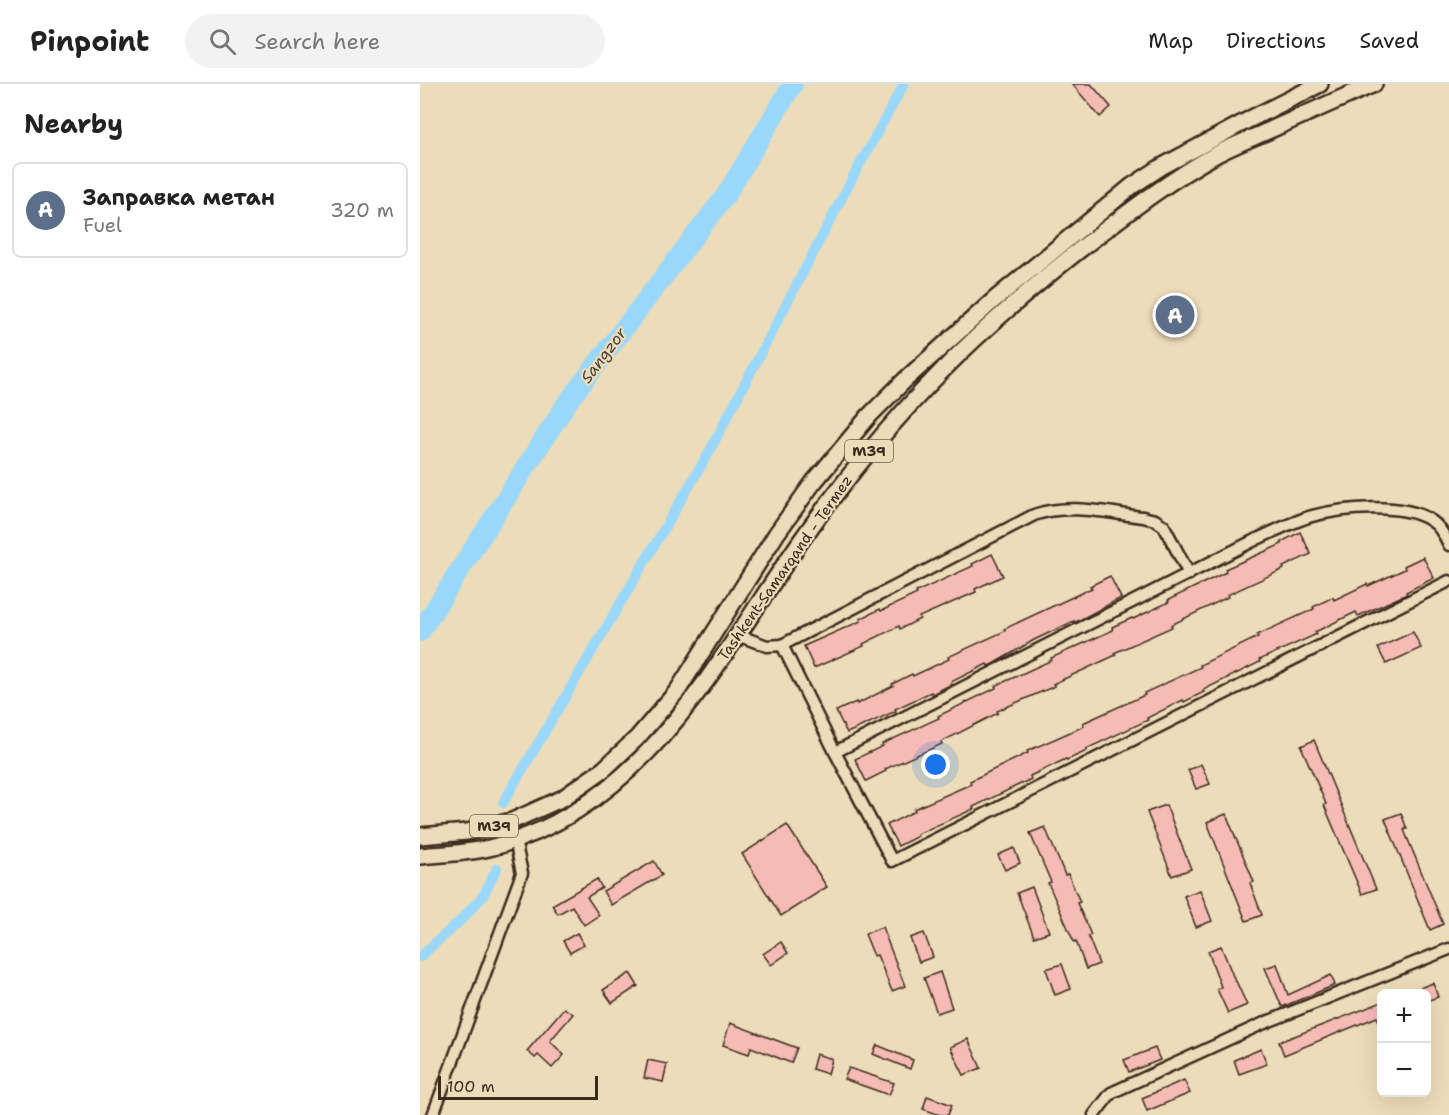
<!DOCTYPE html>
<html lang="en">
<head>
<meta charset="utf-8">
<style>
  :root { --surface:#fff; --page:#f2f2f2; --text:#222; --muted:#767676; --line:#e0e0e0; --accent:#ea580c }
  body { margin:0; font-family:"Shantell Sans",sans-serif; background:var(--page); color:var(--text) }
  .controls { position:absolute; right:18px; bottom:18px; display:grid; overflow:hidden; border-radius:9px; box-shadow:0 6px 24px #0002 }
  .controls button { width:54px; height:54px; display:grid; place-items:center; padding:0; border:0; border-bottom:2px solid var(--line); background:var(--surface); color:var(--text); font:30px sans-serif }
  .scale { position:absolute; left:18px; bottom:15px; width:160px; box-sizing:border-box; padding-left:6px; border:3px solid #3b2a1e; border-top:0; font-size:16px; line-height:21px; white-space:nowrap; color:#3b2a1e; -webkit-text-stroke:4px #eddcb9; paint-order:stroke }
  .you { position:absolute; left:516px; top:681px; width:21px; height:21px; margin:-15px; border:4px solid #fff; border-radius:50%; background:#1a73e8; box-shadow:0 0 0 9px #1a73e833 }
  .badge { display:grid; place-items:center; width:39px; height:39px; border-radius:50%; background:var(--accent); color:#fff; font-size:20px; font-weight:700 }
  .pin { position:absolute; translate:-50% -50%; border:3px solid #fff; box-shadow:0 2px 6px #0006 }
  .list { margin:0; padding:0; list-style:none }
  h2 { display:flex; justify-content:space-between; align-items:center; height:78px; margin:0; padding:0 24px; font-size:26px }
  h2 small { font-size:20px; font-weight:400; color:var(--muted) }
  .list li { display:grid; grid-template-columns:39px 1fr auto; gap:18px; align-items:center; box-sizing:border-box; height:96px; margin:0 12px 12px; padding:0 12px; border:2px solid var(--line); border-radius:9px }
  .list b { display:block; font-size:22px; white-space:nowrap }
  .list p { margin:0; font-size:20px; white-space:nowrap; color:var(--muted) }
  .list em { font-size:20px; font-style:normal; color:var(--muted) }
  .icon { flex:none; width:33px; height:33px; fill:none; stroke:currentColor; stroke-width:2; stroke-linecap:round; stroke-linejoin:round }
  .map { position:relative; flex:none; width:1029px; height:1031px; overflow:hidden }
  header { display:flex; align-items:center; gap:36px; box-sizing:border-box; height:84px; padding:0 30px; background:var(--surface); border-bottom:2px solid var(--line) }
  header strong { font-size:28px }
  nav { display:flex; gap:33px; margin-inline-start:auto; font-size:21px }
  .search { width:420px; height:54px; background:var(--page); display:flex; align-items:center; gap:15px; box-sizing:border-box; padding:0 21px; border-radius:33px; color:var(--muted); font-size:22px }
  main { display:flex }
  aside { flex:1; background:var(--surface) }
  .map>svg:first-child { display:block }
  .lines { fill:none; stroke-linecap:round; stroke-linejoin:round }
  .canal { stroke:#9ad8fb; stroke-width:10 }
  .river { stroke:#9ad8fb; stroke-width:20 }
  .building { fill:#f7bbb6; stroke:#3b2a1e; stroke-width:1.5 }
  .minor-casing { stroke:#3b2a1e; stroke-width:15 }
  .highway-casing { stroke:#3b2a1e; stroke-width:20 }
  .minor { stroke:#eddcb9; stroke-width:10 }
  .highway { stroke:#eddcb9; stroke-width:15 }
  .labels { text-anchor:middle; stroke-width:4.5; stroke-linejoin:round; paint-order:stroke }
  .shield { fill:#eddcb9; stroke:#705f4c; stroke-width:1.5 }
  .shield-label { font-size:14px; font-weight:bold; fill:#3b2a1e }
  .street-label { font-size:15px; fill:#3b2a1e; stroke:#eddcb9 }
  .water-label { font-size:16px; font-style:italic; fill:#49443f; stroke:#eddcb9 }
</style>
</head>
<body>
<header>
<strong>Pinpoint</strong>
<div class="search"><svg class="icon" aria-label="search" viewBox="0 0 24 24"><circle cx="10" cy="10" r="6"/><path d="M15 15l6 6"/></svg>Search here</div>
<nav><a>Map</a><a>Directions</a><a>Saved</a></nav>
</header>
<main>
<aside>
<h2>Nearby<small></small></h2>
<ul class="list">
<li><span class="badge" style="background:#5c6f8a">A</span><div><b>Заправка метан</b><p>Fuel</p></div><em>320 m</em></li>
</ul>
</aside>
<div class="map">
<svg width="1029" height="1031" viewBox="0 0 1029 1031">
  <rect width="100%" height="100%" fill="#eddcb9"/>
  <filter id="ink" filterUnits="userSpaceOnUse"><feTurbulence type="fractalNoise" baseFrequency=".0167" numOctaves="2"/><feDisplacementMap in="SourceGraphic" scale="12" xChannelSelector="R" yChannelSelector="G"/><feConvolveMatrix kernelMatrix="1 2 1 2 8 2 1 2 1" color-interpolation-filters="sRGB"/></filter>
  <g filter="url(#ink)">
    <g class="lines">
      <g class="canal">
        <path d="M83,719L288,370L433,93L484,0"/>
        <path d="M0,873L41,836L63,812L77,784"/>
      </g>
      <path class="river" d="M0,548L147,319L306,111L373,0"/>
    </g>
    <g class="building">
      <path d="M652,0H671L691,23L680,33Z"/>
      <path d="M880,448L891,470L863,483L864,485L807,511L808,513L751,541L752,543L694,569L696,571L633,600L635,602L577,627L578,629L521,658L522,660L465,685L466,687L446,697L435,675L463,662L462,660L519,634L518,632L576,604L575,602L632,576L631,574L693,546L692,543L712,534L713,535L749,518L748,516L806,488L805,485L862,460L861,458Z"/>
      <path d="M572,470L583,492L555,505L556,508L499,533L500,535L480,545L479,542L443,560L444,562L394,584L384,562L441,537L440,535L460,525L461,527L497,510L496,508L553,482L552,480Z"/>
      <path d="M1003,473L1014,494L986,508L987,510L938,532L936,528L895,548L897,550L839,576L840,578L783,606L784,608L764,618L763,616L727,634L728,636L666,665L667,667L647,676L646,675L610,692L611,695L553,723L554,725L497,750L498,752L478,762L467,741L495,727L494,725L551,700L550,697L608,669L607,667L664,642L663,639L725,611L724,609L781,583L780,581L838,553L837,551L894,525L893,523L913,513L914,516L947,500L948,502L985,485L984,482Z"/>
      <path d="M690,492L701,514L654,539V537L614,556L573,580L568,582L567,580L531,598L532,600L512,610L511,608L475,625L476,627L427,649L416,627L436,618L437,620L473,602L472,600L492,590L493,592L529,575L528,573L585,547L584,545L672,504L670,502Z"/>
      <path d="M993,548L1001,564L966,580L958,564Z"/>
      <path d="M894,656L956,805L942,810L904,721L906,720L881,662Z"/>
      <path d="M781,680L790,700L776,705L768,686Z"/>
      <path d="M746,721L771,785L752,792L727,728Z"/>
      <path d="M981,729L987,745L984,746L1023,840L1010,846L965,735Z"/>
      <path d="M806,730L834,798L830,799L842,831L826,837L787,738Z"/>
      <path d="M367,741L407,803L361,832L322,770Z"/>
      <path d="M625,743L645,791L648,790L660,818L657,819L671,851L668,852L679,880L666,885L656,857L654,858L628,799L631,798L610,749Z"/>
      <path d="M594,764L600,779L585,786L578,771Z"/>
      <path d="M234,777L242,791L191,821L183,807Z"/>
      <path d="M177,795L182,804L167,813L179,831L164,841L152,822L138,830L132,821Z"/>
      <path d="M612,803L629,848L614,853L597,809Z"/>
      <path d="M780,806L792,837L776,843L764,812Z"/>
      <path d="M462,843L485,902L472,907L457,871L454,872L445,850Z"/>
      <path d="M157,849L164,861L150,869L143,857Z"/>
      <path d="M504,849L513,873L499,878L490,854Z"/>
      <path d="M361,858L368,869L351,881L343,870Z"/>
      <path d="M801,862L815,897H816L827,921L808,929L797,905L801,903L788,867Z"/>
      <path d="M642,880L651,905L635,911L626,885Z"/>
      <path d="M857,880L868,911L911,891L915,901L862,923L845,884Z"/>
      <path d="M520,888L532,924L517,929L504,894Z"/>
      <path d="M210,889L218,902L192,919L183,906Z"/>
      <path d="M1013,899L1018,913L1006,917V909H986Z"/>
      <path d="M962,918V944L957,933L864,971L859,958Z"/>
      <path d="M144,924L153,930L130,957L144,971L132,984L118,971L115,974L107,967Z"/>
      <path d="M310,939L377,964L371,979L331,963L329,970L303,961Z"/>
      <path d="M548,955L561,984L544,991L530,963Z"/>
      <path d="M457,961L493,976L490,985L453,970Z"/>
      <path d="M735,964L740,976L709,988L704,976Z"/>
      <path d="M841,965L847,980L819,990L814,976Z"/>
      <path d="M396,970L412,975L408,990L392,985Z"/>
      <path d="M228,976L247,980L243,998L224,994Z"/>
      <path d="M429,984L474,999L469,1011L424,995Z"/>
      <path d="M764,996L770,1009L727,1027L722,1014Z"/>
      <path d="M507,1012L532,1021L528,1031H520L503,1025Z"/>
    </g>
    <g class="lines">
      <defs>
        <g id="minor">
          <path d="M1029,461C1025,452 1019,441 1010,436C983,418 922,424 892,432C874,437 855,447 837,455L415,668L472,777L1029,497"/>
          <path d="M317,551L347,562L362,561L614,431C648,419 688,429 723,433L735,436L744,442L769,490"/>
          <path d="M362,561L415,668"/>
          <path d="M13,1031L102,789L95,756"/>
          <path d="M674,1031L691,1009L842,940L1029,865"/>
        </g>
        <g id="highway">
          <path d="M0,752L47,748L92,737L143,714L184,685L217,654L258,606L357,449L393,399L449,332L485,296L574,216L712,102L741,83L830,35L900,0"/>
          <path d="M0,772C23,770 47,769 69,764C221,728 297,578 378,461C427,391 481,326 542,267C583,228 627,191 672,156C712,125 753,94 797,70C814,61 832,54 850,46C884,31 919,15 954,0"/>
        </g>
      </defs>
      <use href="#minor" class="minor-casing"/>
      <use href="#highway" class="highway-casing"/>
      <use href="#minor" class="minor"/>
      <use href="#highway" class="highway"/>
    </g>
  </g>
  <g class="labels">
    <g class="shield">
      <rect x="425" y="356" width="48" height="22" rx="4.5"/>
      <rect x="50" y="731" width="48" height="22" rx="4.5"/>
    </g>
    <g class="shield-label">
      <text x="449" y="372">M39</text>
      <text x="74" y="747">M39</text>
    </g>
    <g class="street-label">
      <text transform="translate(365 484) rotate(-55)" y="5">Tashkent-Samarqand - Termez</text>
    </g>
    <g class="water-label">
      <text transform="translate(183 271) rotate(-53)" y="6">Sangzor</text>
    </g>
  </g>
</svg>
<div class="controls">
<button>+</button>
<button>−</button>
</div>
<div class="scale">100 m</div>
<div class="you"></div>
<div class="pin badge" style="left:755px;top:231px;background:#5c6f8a">A</div>
</div>
</main>
</body>
</html>
